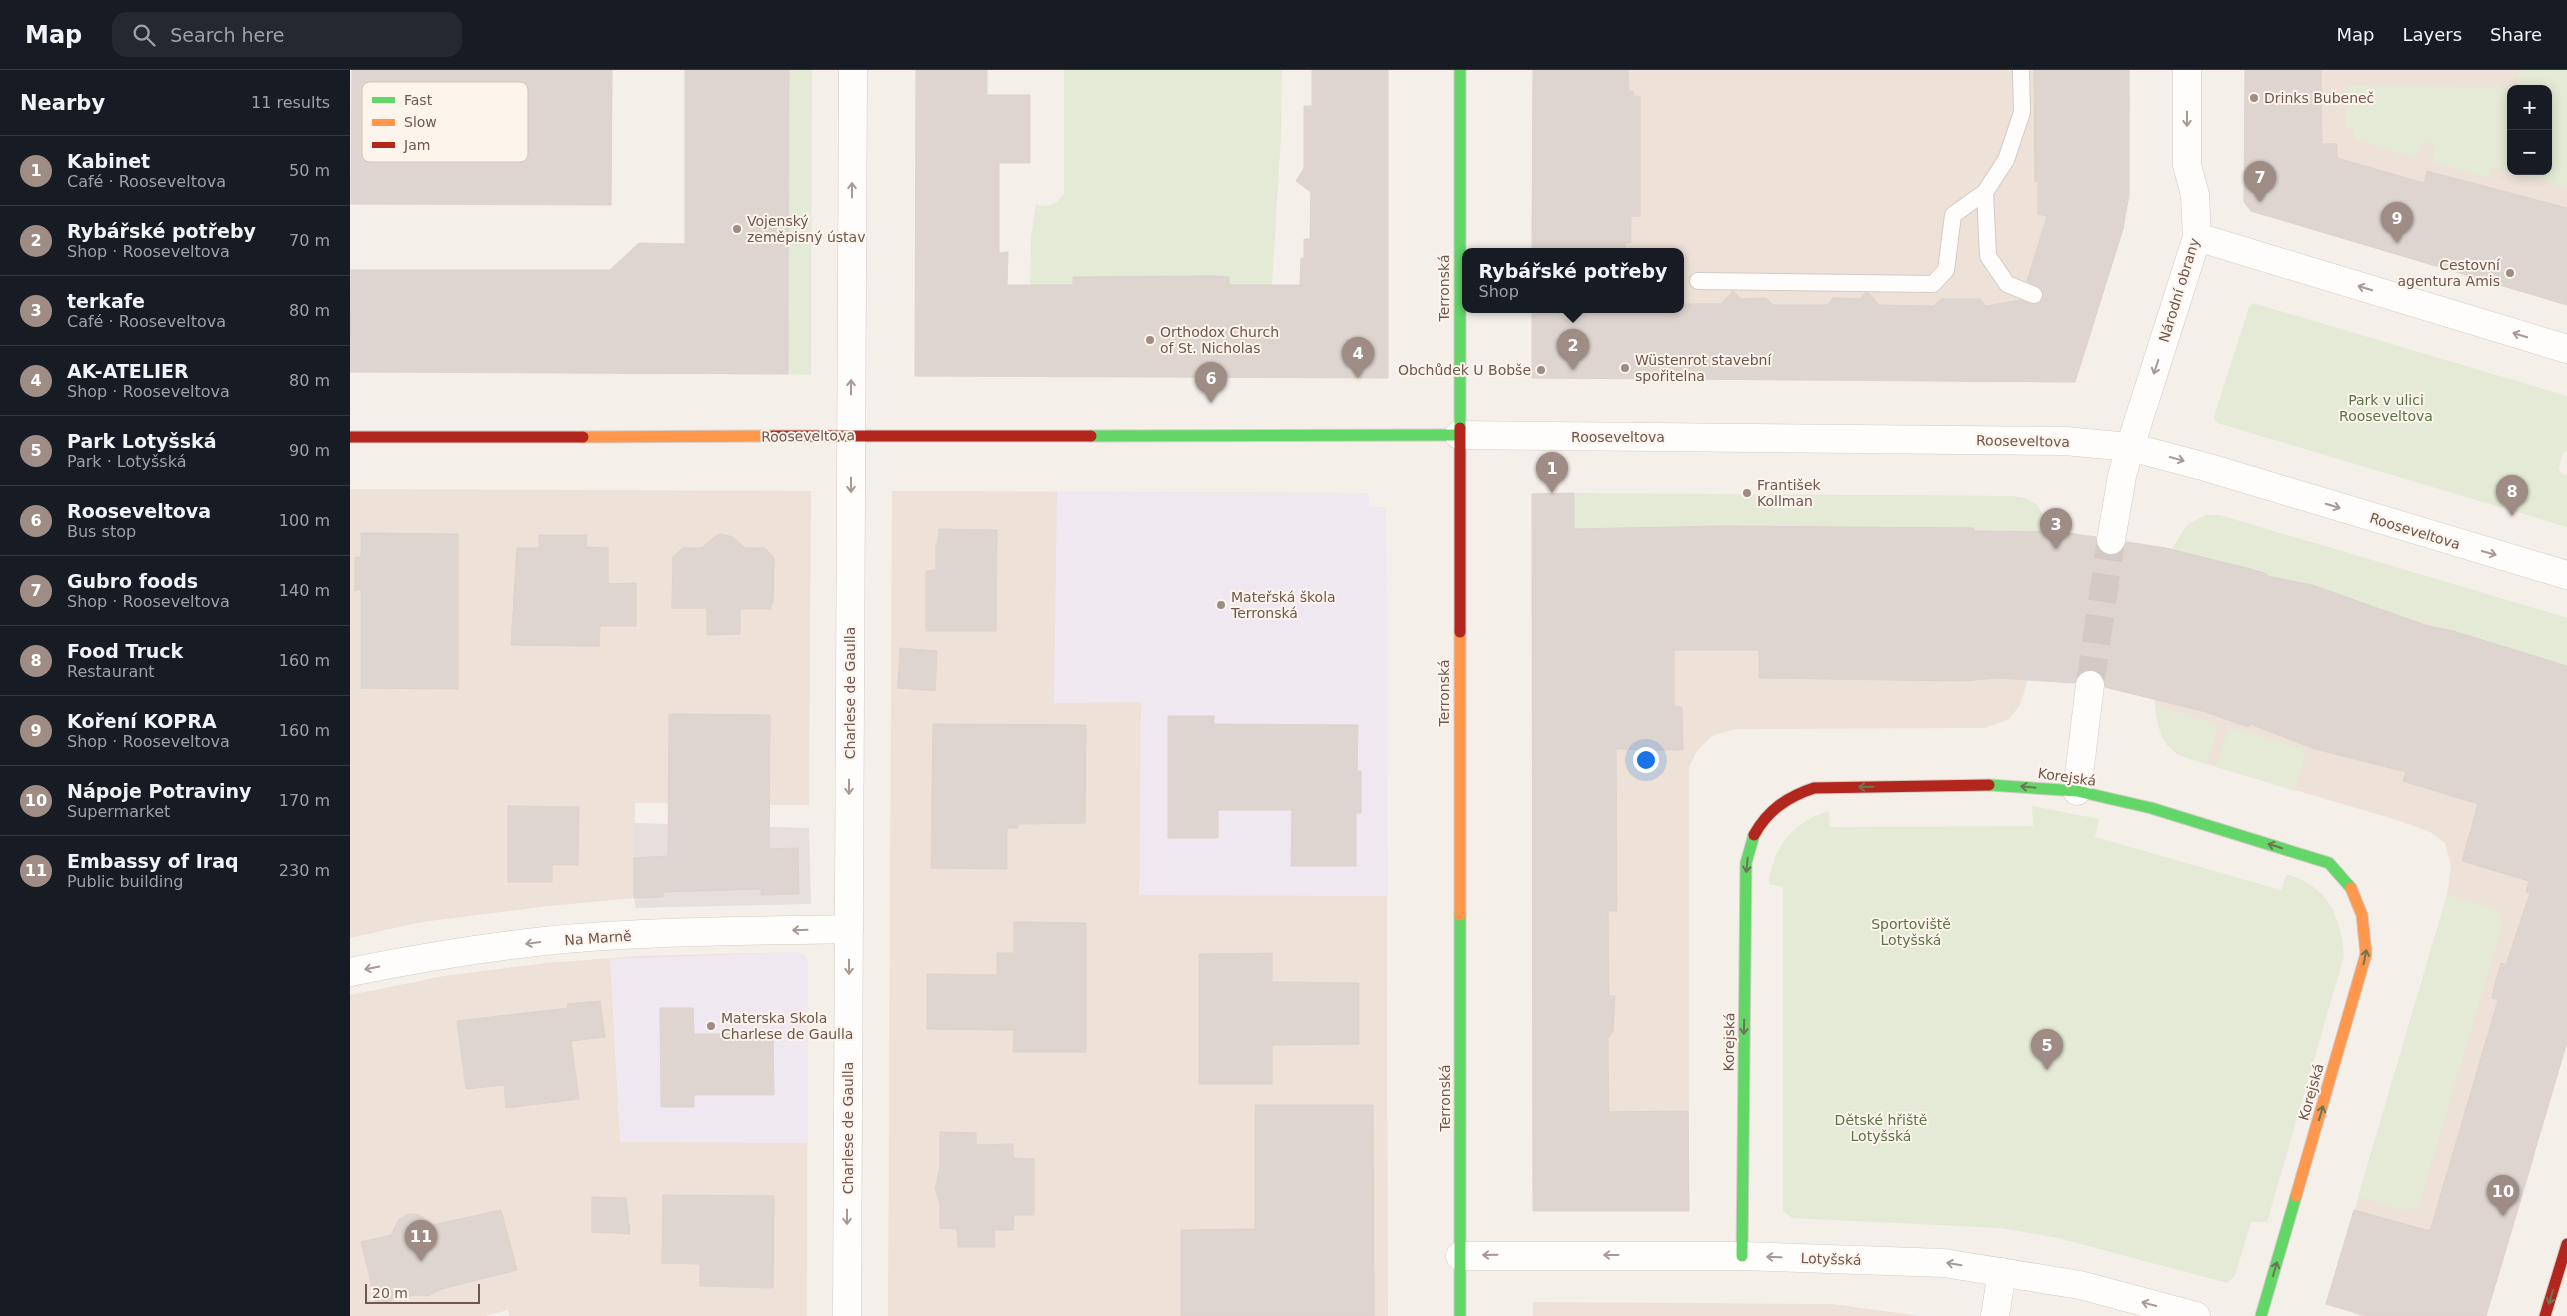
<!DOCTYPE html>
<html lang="en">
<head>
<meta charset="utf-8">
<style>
  :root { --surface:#171b24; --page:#242831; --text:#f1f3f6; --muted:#9ea1a6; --line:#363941; --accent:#9e8c85 }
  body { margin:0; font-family:"DejaVu Sans",sans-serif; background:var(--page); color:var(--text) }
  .controls { position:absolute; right:15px; top:15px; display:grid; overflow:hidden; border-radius:10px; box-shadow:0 2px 12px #0003 }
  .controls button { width:45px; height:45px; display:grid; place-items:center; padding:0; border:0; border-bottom:1px solid var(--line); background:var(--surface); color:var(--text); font:25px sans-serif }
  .scale { position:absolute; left:15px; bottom:12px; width:115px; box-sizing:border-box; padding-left:5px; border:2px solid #6f564e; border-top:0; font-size:14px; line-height:18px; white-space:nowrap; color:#6f564e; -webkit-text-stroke:4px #fdf4ec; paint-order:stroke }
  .you { position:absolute; left:1295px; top:689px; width:18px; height:18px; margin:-12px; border:4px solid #fff; border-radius:50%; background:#1a73e8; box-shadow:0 0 0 8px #1a73e833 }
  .badge { display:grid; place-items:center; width:32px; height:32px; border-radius:50%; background:var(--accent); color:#fff; font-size:16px; font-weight:700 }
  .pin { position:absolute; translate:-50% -41px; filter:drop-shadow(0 1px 2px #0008) }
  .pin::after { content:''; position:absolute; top:26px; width:18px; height:15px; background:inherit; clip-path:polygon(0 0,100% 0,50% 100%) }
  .popup { position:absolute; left:1112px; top:178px; width:222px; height:65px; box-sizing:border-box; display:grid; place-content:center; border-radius:10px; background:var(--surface); filter:drop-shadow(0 1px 4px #0005); font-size:16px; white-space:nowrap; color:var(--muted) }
  .popup b { font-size:19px; color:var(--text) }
  .popup::after { content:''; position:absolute; left:50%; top:100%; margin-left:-10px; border:10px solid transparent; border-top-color:var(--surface) }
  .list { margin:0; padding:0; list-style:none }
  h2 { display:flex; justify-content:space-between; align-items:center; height:65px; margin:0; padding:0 20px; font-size:21px }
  h2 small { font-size:16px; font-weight:400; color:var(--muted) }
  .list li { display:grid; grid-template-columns:32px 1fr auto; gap:15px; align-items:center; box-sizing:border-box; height:70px; padding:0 20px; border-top:1px solid var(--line) }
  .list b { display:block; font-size:19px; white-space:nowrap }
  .list p { margin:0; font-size:16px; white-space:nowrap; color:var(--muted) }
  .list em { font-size:16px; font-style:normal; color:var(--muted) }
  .icon { flex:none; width:28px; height:28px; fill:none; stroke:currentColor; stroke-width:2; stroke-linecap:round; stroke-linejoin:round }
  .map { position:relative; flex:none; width:2217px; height:1246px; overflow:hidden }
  header { display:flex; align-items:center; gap:30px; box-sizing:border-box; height:70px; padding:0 25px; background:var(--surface); border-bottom:1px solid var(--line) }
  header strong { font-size:24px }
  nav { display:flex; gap:28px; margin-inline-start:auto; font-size:18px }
  .search { width:350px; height:45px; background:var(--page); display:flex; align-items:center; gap:12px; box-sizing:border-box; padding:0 18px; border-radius:15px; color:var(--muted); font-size:19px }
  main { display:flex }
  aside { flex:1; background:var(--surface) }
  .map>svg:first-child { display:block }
  .residential { fill:#ede1d8; fill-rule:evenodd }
  .industrial { fill:#e7dfdb }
  .education { fill:#f0e8f1 }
  .green { fill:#e4ead6; fill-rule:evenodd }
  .building { fill:#ded5d0; stroke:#ddd2cd }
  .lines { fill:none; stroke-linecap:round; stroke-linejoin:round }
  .street-tunnel { stroke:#d4c9c3; stroke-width:28; stroke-dasharray:28 14; stroke-linecap:butt }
  .lane-casing { stroke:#d2cbc6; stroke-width:18 }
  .street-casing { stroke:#d2cbc6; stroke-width:29 }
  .fast-casing { stroke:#d4ccc7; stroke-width:13 }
  .slow-casing { stroke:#d4ccc7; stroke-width:13 }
  .jam-casing { stroke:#d4ccc7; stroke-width:13 }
  .lane { stroke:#fefdfc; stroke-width:16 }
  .street { stroke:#fefdfc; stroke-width:28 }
  .fast { stroke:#63d668; stroke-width:11 }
  .slow { stroke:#ff974d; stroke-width:11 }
  .jam { stroke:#b3261e; stroke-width:11 }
  .oneway { stroke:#a89994 }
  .oneway2 { stroke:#6c7654 }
  .poi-dot { fill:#9e8c85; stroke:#fdf4ec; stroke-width:2 }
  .labels { text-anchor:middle; stroke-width:4; stroke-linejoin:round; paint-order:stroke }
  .poi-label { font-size:14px; fill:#6f564e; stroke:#fdf4ec; text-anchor:start }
  .street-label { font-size:14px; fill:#6f564e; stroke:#fdf4ec }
  .park-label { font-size:14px; fill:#5a7448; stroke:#fdf4ec }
  .key { fill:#fdf4ec; stroke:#d2c5bd; stroke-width:1 }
  .key-label { font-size:14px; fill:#6f564e }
</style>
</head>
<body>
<header>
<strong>Map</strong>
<div class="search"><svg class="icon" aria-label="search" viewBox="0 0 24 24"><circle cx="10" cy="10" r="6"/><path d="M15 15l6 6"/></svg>Search here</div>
<nav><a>Map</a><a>Layers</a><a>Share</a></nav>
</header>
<main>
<aside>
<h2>Nearby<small>11 results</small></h2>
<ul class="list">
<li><span class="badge">1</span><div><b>Kabinet</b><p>Café · Rooseveltova</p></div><em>50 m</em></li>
<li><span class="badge">2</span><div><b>Rybářské potřeby</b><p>Shop · Rooseveltova</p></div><em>70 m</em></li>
<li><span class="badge">3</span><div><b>terkafe</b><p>Café · Rooseveltova</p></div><em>80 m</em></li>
<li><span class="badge">4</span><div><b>AK-ATELIER</b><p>Shop · Rooseveltova</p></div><em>80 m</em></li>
<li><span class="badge">5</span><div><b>Park Lotyšská</b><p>Park · Lotyšská</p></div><em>90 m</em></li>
<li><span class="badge">6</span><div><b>Rooseveltova</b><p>Bus stop</p></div><em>100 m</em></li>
<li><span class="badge">7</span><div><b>Gubro foods</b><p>Shop · Rooseveltova</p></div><em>140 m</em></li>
<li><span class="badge">8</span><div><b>Food Truck</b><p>Restaurant</p></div><em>160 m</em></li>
<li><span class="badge">9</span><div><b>Koření KOPRA</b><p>Shop · Rooseveltova</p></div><em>160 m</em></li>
<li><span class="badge">10</span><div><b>Nápoje Potraviny</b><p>Supermarket</p></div><em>170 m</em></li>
<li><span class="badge">11</span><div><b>Embassy of Iraq</b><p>Public building</p></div><em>230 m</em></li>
</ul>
</aside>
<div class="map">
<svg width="2217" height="1246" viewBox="0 0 2217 1246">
  <rect width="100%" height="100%" fill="#f5efea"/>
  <g class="residential">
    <path d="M1183,0H1779L1780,42H1774V159L1771,161L1736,280L1693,312L1182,308V239H1330V181H1182Z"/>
    <path d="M1895,0H2217V235L1901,141L1896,134ZM2161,19H2198V101H2161Z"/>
    <path d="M0,419L461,421L459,735L285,733L284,828L199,836L72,852L0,868Z"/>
    <path d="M542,421L1019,423V437H1036L1038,1246H538Z"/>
    <path d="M1182,424L1661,426L1675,428L1687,435L1702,461L1822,479L1837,455L1857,445H1869L2217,548V972L2193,1055L2189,1054L2181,1083L2185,1084L2146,1215L2138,1213L2131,1238L2138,1241L2136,1246H2011L1976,1234L1999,1158L2000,1159L2004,1142L2097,825L2101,796L2095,773L2080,762L2050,751L1840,689L1827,684L1817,675L1811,665L1804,628L1767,619L1715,611L1678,609L1670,635L1659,649L1635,658L1385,659L1362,666L1347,681L1339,697V1141H1183L1182,579L1185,469H1182Z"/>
    <path d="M447,882L455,885L458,893L457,1246H159L158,1240L135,1246H0V925L94,906L196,893L290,886Z"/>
    <path d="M1183,1232L1482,1234L1570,1246H1183Z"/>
  </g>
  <path class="industrial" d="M284,753L459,758L461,834L286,838L284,828Z"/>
  <g class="education">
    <path d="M707,422L1019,423V437H1036L1038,826L789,825L791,632L704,633Z"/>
    <path d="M447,882L455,885L458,893V1073L270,1072L260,889Z"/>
  </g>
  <g class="green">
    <path d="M439,0H462L461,305L438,304Z"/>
    <path d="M714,0H932L931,66L922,215H879V207L862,206L723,207V215H680L681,167L686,134C698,139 708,134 714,123Z"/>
    <path d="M2170,0H2217V118L2142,96L2138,108L2082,91L2085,76L2078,71L2071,73L2066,87L2005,69L2004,61L1995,57L1996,16L2165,17ZM2161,19H2198V101H2161Z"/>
    <path d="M1903,233L2217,326V381L2212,384L2209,399L2212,404L2217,405V457L1867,353L1864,347L1899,237Z"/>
    <path d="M1224,423L1661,426C1687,429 1691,439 1702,461L1336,457H1333L1332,459L1320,457L1309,459V457H1306L1305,459H1296V456L1292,459H1224Z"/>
    <path d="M1857,445H1869L2217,548V596L2121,567V565L2118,564L2117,566L2108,564V561L2095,559V557L2092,556L2091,559L2082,556L2080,552L2078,554L2030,540L2027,537L2026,539L2016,536L2017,534L2013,535L2001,529L1822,479L1837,455Z"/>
    <path d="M1805,635L1869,655L1857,694C1821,684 1808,674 1805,635Z"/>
    <path d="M1879,657L1957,680L1945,721L1866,697Z"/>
    <path d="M1682,736L1749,749L1745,767L1931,820L1937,804C1980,818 1990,845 1994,886L1917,1152H1901L1885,1206L1877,1213L1708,1168L1651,1158L1442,1148L1433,1141V817L1419,814C1422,777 1444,751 1479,741L1480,757L1683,756Z"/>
    <path d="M2097,825L2145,839L2151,846L2152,857L2069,1135L2057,1141L2008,1127Z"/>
  </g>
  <g class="building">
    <path d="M2,0H262L261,135L1,134Z"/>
    <path d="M335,0H439L438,304L0,302L1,200H260L289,173L335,174Z"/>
    <path d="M566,0H637V25H680V93H649V183L658,182L657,215H723V207L862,206L879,207V215H950L951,188H954V169H960L961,122L946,111L954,98V36H962V0H1038V308L565,306Z"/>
    <path d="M1183,0H1278L1279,21H1283V26L1290,27V146H1281V172L1276,173L1275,181H1182Z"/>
    <path d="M1684,0H1779V125L1773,159L1725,312L1182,308V239H1330V234H1371L1383,221L1391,229L1416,228L1423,235H1478L1483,228L1510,229L1515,223H1519L1529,235L1584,236L1591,229H1630L1636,236L1670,230L1681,234L1690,233L1693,228L1692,219L1677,211L1697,146L1688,144V111L1685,112Z"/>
    <path d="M1895,0H1971L1972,74H1987V88L2074,113L2077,101L2217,138V235L1901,141L1894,132Z"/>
    <path d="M1224,423V459L1373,456L1624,458V461L1710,462L1746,467L1747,476L1751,482L1759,485L1767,484L1773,480L1777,472L1816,478L1901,499L1917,504V506L1962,515L2078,556L2103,561L2217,596V972L2136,1246H2018L1976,1234L2004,1140L2080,1161L2148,930L2142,928L2146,910L2151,893L2156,895L2180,823L2176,822L2179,811L2112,791L2128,734L2053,711L2056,702L1965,679L1900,654L1898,657L1856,642L1755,617V609L1750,603L1741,600L1733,601L1727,606L1725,613L1647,608L1612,611L1409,608V580H1324V636L1332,637L1333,680L1266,679L1267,841H1258L1259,926H1265L1263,962L1258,968V993L1259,1042L1338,1041L1339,1141H1183L1182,424Z"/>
    <path d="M589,459L647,460L646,561H576V501L586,500V474H588Z"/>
    <path d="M11,463L108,464V619L11,618V519L5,521V487H11Z"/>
    <path d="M371,464L383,467L395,478H415L424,488L423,533H421V539H390V564L357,565V538H322L323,487L333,478H352L364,467Z"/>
    <path d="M189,465H237L236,477L258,478V514L286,513V556H250L249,576L161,575L167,478H189Z"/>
    <path d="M550,578L587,581L585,621L548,618Z"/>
    <path d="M319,644L420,645L419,779L448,778L449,824L411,825V819L313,822V827L284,828V788L318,786Z"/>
    <path d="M818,646H864V654L1008,655L1007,701H1011V743H1006V796H941L942,740H868V768H818Z"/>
    <path d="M583,654L736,655L735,753L668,754V758H657V799L581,798Z"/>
    <path d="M158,736L229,737L228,795H202V812H158Z"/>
    <path d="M664,852L736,853V982H663L664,960L577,959V904L647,905V883H664Z"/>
    <path d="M922,883V912L1009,913V974L922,975V1014H849V884Z"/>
    <path d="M250,931L255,967L221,971L229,1029L156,1038L154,1015L116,1019L107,951L218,938L217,934Z"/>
    <path d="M310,938H343L344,964H423L424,1025H344V1037H311Z"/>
    <path d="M905,1035H1023L1024,1246H831V1160L905,1159Z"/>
    <path d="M590,1062L626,1063V1075L663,1074V1088L684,1089V1145H664L663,1160H644L645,1177H608L607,1159L590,1158V1134L585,1119L590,1098Z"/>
    <path d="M313,1125L424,1126L423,1218L350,1216V1194L312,1193Z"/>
    <path d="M242,1127L276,1128L280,1164L242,1162Z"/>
    <path d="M151,1140L167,1200L92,1219L78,1226L64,1225L26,1234L11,1172L41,1165L49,1149L59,1144L69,1145L83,1155Z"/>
  </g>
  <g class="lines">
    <path class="street-tunnel" d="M1740,615L1761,470"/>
    <defs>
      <g id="lane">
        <path d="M1635,122L1638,186L1657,214L1684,225"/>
        <path d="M1348,211L1583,214L1596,200L1603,145L1635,122L1656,90L1672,42L1671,0"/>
      </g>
      <g id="street">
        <path d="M1847,167L2217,279"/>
        <path d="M1109,365L1715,371L1780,377L1856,397L2217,505"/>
        <path d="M1761,470L1772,406L1780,377L1847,167L1845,125L1837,95V0"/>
        <path d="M1727,721L1740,615"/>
        <path d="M0,902C64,889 130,878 195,871C296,861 398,861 499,859"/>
        <path d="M1110,1186H1392L1594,1193L1730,1215L1846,1246"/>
        <path d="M497,1246L503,0"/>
        <path d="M1645,1246L1652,1202"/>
      </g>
      <g id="fast">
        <path d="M1110,0V358"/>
        <path d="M741,366L1109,365"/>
        <path d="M1639,715L1727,721L1801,738L1979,793L2001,818"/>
        <path d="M1110,845V1246"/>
        <path d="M1392,1186L1396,793L1404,765"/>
        <path d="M1911,1246L1946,1126"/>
      </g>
      <g id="slow">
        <path d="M233,367L423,366"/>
        <path d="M1110,562V845"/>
        <path d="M1946,1126L2016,884L2012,845L2001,818"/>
      </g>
      <g id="jam">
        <path d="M1110,358V562"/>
        <path d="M423,366H741"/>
        <path d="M0,367H233"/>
        <path d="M1404,765C1418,740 1437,727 1464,718L1639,715"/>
        <path d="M2195,1246L2217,1174"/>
      </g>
    </defs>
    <use href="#lane" class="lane-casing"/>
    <use href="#street" class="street-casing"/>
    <use href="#fast" class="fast-casing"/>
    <use href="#slow" class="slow-casing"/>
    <use href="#jam" class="jam-casing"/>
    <use href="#lane" class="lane"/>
    <use href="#street" class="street"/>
    <use href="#fast" class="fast"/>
    <use href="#slow" class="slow"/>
    <use href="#jam" class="jam"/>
  </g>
  <defs><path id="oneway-shaft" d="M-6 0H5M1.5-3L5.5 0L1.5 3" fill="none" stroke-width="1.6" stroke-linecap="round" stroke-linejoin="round" transform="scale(1.25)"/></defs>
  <g class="oneway">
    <use href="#oneway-shaft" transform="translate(1837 49) rotate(90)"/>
    <use href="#oneway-shaft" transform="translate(502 120) rotate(-90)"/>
    <use href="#oneway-shaft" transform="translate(2015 218) rotate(-163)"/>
    <use href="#oneway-shaft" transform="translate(2170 265) rotate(-163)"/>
    <use href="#oneway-shaft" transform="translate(1806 297) rotate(108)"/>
    <use href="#oneway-shaft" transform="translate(501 317) rotate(-90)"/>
    <use href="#oneway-shaft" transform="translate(1827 389) rotate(15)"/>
    <use href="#oneway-shaft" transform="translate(501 415) rotate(90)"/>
    <use href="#oneway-shaft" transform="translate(1983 436) rotate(17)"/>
    <use href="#oneway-shaft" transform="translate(2139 483) rotate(16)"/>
    <use href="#oneway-shaft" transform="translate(499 717) rotate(90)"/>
    <use href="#oneway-shaft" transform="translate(450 860) rotate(178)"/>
    <use href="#oneway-shaft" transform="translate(183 873) rotate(172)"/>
    <use href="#oneway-shaft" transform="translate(499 897) rotate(90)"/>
    <use href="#oneway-shaft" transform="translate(22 898) rotate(169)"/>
    <use href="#oneway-shaft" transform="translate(497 1147) rotate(90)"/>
    <use href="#oneway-shaft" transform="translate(1140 1185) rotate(179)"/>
    <use href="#oneway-shaft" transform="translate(1261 1185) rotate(-180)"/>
    <use href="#oneway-shaft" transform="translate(1424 1187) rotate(-178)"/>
    <use href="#oneway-shaft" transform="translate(1604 1194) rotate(-171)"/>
    <use href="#oneway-shaft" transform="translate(1799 1234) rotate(-165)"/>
  </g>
  <g class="oneway2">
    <use href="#oneway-shaft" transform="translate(1516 717) rotate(179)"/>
    <use href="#oneway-shaft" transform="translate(1678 717) rotate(-175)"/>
    <use href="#oneway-shaft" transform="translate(1925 776) rotate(-162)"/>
    <use href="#oneway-shaft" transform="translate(1397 795) rotate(95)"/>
    <use href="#oneway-shaft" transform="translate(2015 887) rotate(-79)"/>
    <use href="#oneway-shaft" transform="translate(1394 957) rotate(91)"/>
    <use href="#oneway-shaft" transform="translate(1971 1043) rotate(-74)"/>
    <use href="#oneway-shaft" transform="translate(1925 1199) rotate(-74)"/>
    <use href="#oneway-shaft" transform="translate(2201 1227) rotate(107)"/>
  </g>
  <g class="poi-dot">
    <circle cx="1904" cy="28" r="5"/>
    <circle cx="387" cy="159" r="5"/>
    <circle cx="2160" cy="203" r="5"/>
    <circle cx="800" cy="270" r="5"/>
    <circle cx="1275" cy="298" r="5"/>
    <circle cx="1191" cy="300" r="5"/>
    <circle cx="1397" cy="423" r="5"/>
    <circle cx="871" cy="535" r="5"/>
    <circle cx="361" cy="956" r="5"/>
  </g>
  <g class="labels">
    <g class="poi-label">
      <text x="1914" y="33">Drinks Bubeneč</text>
      <text x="397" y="156">Vojenský<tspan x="397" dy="16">zeměpisný ústav</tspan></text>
      <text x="2150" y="200" text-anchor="end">Cestovní<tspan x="2150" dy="16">agentura Amis</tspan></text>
      <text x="810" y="267">Orthodox Church<tspan x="810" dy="16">of St. Nicholas</tspan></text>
      <text x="1285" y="295">Wüstenrot stavební<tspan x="1285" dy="16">spořitelna</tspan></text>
      <text x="1181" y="305" text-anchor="end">Obchůdek U Bobše</text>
      <text x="1407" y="420">František<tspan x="1407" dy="16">Kollman</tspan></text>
      <text x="881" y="532">Mateřská škola<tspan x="881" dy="16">Terronská</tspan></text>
      <text x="371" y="953">Materska Skola<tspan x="371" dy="16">Charlese de Gaulla</tspan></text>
    </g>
    <g class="street-label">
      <text transform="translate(1094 218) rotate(-90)" y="5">Terronská</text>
      <text transform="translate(1829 220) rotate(-73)" y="5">Národní obrany</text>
      <text transform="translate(458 366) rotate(-1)" y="5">Rooseveltova</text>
      <text x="1268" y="372">Rooseveltova</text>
      <text transform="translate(1673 371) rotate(1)" y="5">Rooseveltova</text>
      <text transform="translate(2065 461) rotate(17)" y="5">Rooseveltova</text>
      <text transform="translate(500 623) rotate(-90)" y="5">Charlese de Gaulla</text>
      <text transform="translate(1094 623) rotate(-90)" y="5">Terronská</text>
      <text transform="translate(1717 707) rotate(8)" y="5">Korejská</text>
      <text transform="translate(248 868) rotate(-4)" y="5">Na Marně</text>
      <text transform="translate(1379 972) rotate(-89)" y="5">Korejská</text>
      <text transform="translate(1961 1022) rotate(-74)" y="5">Korejská</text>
      <text transform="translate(1095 1028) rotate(-90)" y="5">Terronská</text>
      <text transform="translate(498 1058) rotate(-90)" y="5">Charlese de Gaulla</text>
      <text transform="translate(1481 1189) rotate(2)" y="5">Lotyšská</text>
    </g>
    <g class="park-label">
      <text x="2036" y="335">Park v ulici<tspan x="2036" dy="16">Rooseveltova</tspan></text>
      <text x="1561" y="859">Sportoviště<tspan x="1561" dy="16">Lotyšská</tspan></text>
      <text x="1531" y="1055">Dětské hřiště<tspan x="1531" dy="16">Lotyšská</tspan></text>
    </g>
  </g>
  <rect x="12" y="12" width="166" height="80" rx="8" class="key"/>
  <rect x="22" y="27" width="23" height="6" fill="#63d668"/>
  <rect x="22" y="49" width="23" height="7" fill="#ff974d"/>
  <rect x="22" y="72" width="23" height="6" fill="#b3261e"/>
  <g class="key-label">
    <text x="54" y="35">Fast</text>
    <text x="54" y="57">Slow</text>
    <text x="54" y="80">Jam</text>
  </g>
</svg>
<div class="controls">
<button>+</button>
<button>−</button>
</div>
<div class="scale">20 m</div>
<div class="you"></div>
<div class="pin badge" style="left:1202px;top:423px">1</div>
<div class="pin badge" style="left:1223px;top:300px">2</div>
<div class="popup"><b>Rybářské potřeby</b>Shop</div>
<div class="pin badge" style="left:1706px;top:479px">3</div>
<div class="pin badge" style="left:1008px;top:308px">4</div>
<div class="pin badge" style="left:1697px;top:1000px">5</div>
<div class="pin badge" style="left:861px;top:333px">6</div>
<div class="pin badge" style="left:1910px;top:132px">7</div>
<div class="pin badge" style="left:2162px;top:446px">8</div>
<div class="pin badge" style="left:2047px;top:173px">9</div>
<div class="pin badge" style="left:2153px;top:1146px">10</div>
<div class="pin badge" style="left:71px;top:1191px">11</div>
</div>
</main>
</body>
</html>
